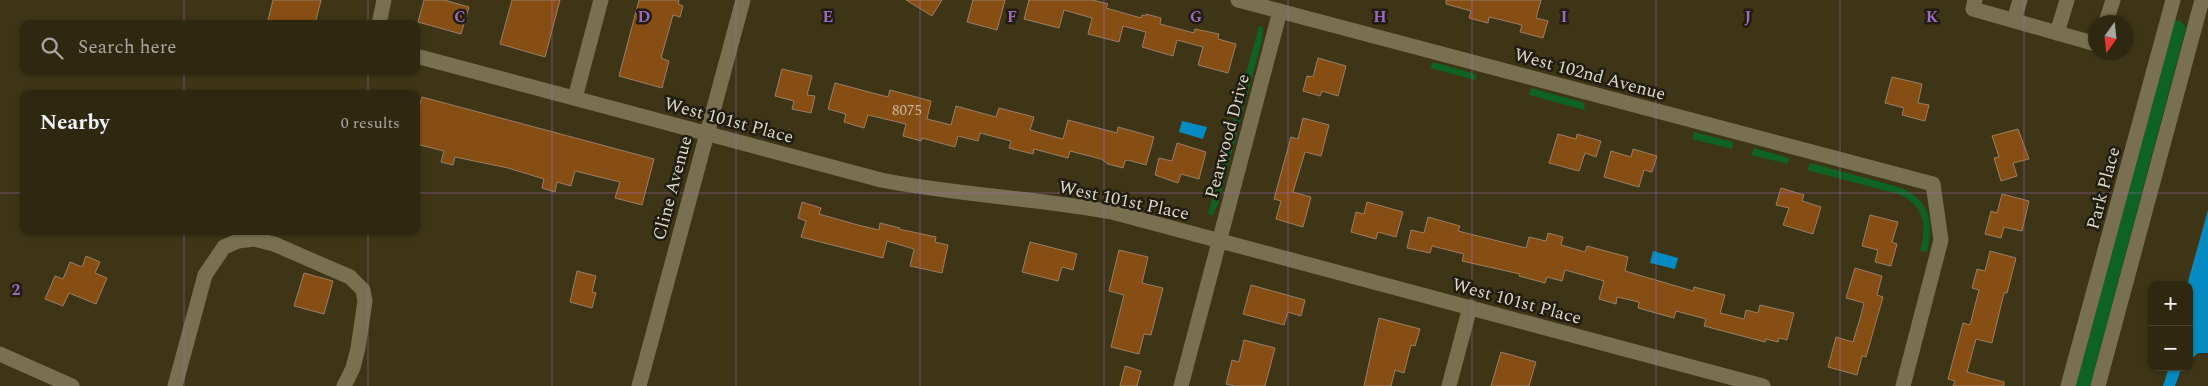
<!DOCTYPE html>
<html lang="en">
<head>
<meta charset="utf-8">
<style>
  :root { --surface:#2e2810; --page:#3a341e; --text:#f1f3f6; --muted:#a7a69f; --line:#494430 }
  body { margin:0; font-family:Spectral,serif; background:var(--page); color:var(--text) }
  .controls { position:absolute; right:15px; bottom:15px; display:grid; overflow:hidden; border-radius:10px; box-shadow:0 1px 4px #0004 }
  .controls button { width:45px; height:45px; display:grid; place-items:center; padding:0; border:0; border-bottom:1px solid var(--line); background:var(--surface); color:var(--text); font:25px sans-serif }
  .compass { position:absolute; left:2088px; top:15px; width:45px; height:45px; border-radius:50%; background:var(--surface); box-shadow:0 1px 4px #0004; rotate:195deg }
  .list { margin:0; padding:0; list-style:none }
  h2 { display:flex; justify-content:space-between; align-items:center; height:65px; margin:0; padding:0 20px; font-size:21px }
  h2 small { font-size:16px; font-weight:400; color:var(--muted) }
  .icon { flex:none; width:28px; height:28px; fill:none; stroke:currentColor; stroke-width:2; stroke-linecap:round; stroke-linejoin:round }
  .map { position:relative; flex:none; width:2208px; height:386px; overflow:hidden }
  .search { position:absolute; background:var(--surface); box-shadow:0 1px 4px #0004; left:20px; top:20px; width:400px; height:55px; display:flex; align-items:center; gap:12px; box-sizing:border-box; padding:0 18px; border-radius:10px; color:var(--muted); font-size:19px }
  .panel { position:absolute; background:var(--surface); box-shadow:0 1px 4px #0004; left:20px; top:90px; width:400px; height:145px; border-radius:10px }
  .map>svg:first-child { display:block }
  .green { fill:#0e6223 }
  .water { fill:#058bc2 }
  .building { fill:#874e14; stroke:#9a7e67 }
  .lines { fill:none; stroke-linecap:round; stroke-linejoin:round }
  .minor { stroke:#787050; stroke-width:15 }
  .grid { fill:none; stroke:#9d69c2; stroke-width:1; stroke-opacity:0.55 }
  .labels { text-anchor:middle; stroke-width:5; stroke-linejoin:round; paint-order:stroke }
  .number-label { font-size:15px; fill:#c8b69a }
  .street-label { font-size:18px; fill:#ddd9c7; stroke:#201d10 }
  .grid-label { font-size:16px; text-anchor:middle; font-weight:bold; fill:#9d69c2; stroke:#201d10; stroke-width:5; stroke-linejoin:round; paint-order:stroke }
</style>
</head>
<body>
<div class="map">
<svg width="2208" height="386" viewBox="0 0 2208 386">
  <rect width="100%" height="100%" fill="#3d3516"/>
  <g class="green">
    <path d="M2179,20L2186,27L2185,31L2090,386H2074L2172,23Z"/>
    <path d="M1259,26L1263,28L1262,40L1218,204L1212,216L1208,214Z"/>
    <path d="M1433,62L1476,74L1475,80L1430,68Z"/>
    <path d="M1531,88L1585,103L1584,110L1529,95Z"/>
    <path d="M1694,132L1733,142L1732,149L1692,139Z"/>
    <path d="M1754,148L1789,158L1788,164L1751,155Z"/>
    <path d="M1810,163L1899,187C1930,200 1934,222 1927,252L1920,251C1927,226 1925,205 1898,194L1807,170Z"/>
  </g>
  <g class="water">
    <path d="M1182,121L1207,127L1203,139L1179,132Z"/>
    <path d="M2208,210V353H2198L2189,361V285H2187Z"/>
    <path d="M1653,251L1678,258L1675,269L1650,263Z"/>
    <path d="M2169,367H2182L2175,386H2163Z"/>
  </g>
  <g class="building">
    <path d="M273,0H321L315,24H267Z"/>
    <path d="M424,0H444L469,7L461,34L418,22Z"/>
    <path d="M512,0H560L545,57L500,44Z"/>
    <path d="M639,0H679L678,4L683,6L680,17L673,15L661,58L669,61L662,88L619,76Z"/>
    <path d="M906,0H942L932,16Z"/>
    <path d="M973,0H1005L997,30L967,22Z"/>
    <path d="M1029,0H1093L1108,4L1106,8L1141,18L1142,15L1145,16L1146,14L1161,18L1160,24L1194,33L1195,29L1219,34L1218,39L1236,44L1228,73L1198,65L1203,47L1177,40L1173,56L1142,47L1146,32L1123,26L1119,42L1088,34L1092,18L1064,10L1059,28L1024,19Z"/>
    <path d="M1446,0H1541L1536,18L1548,21L1543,38L1520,32L1522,25L1489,17L1488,23L1469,18L1471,11L1446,4Z"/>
    <path d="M1318,58L1346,66L1338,96L1322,91L1320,96L1303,91L1307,76L1313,77Z"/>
    <path d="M782,69L812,76L807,95L815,96L811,113L792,109L794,101L775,96Z"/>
    <path d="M1892,77L1922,84L1918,103L1929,105L1925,121L1902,115L1904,108L1885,103Z"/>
    <path d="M835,83L888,97L890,90L931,101L927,119L951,125L956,106L996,117L999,108L1034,117L1030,130L1063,139L1068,120L1117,133L1118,127L1154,137L1146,165L1128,160L1125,161L1123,168L1108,164L1101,159L1070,151L1068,158L1034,149L1033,154L1009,148L1011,141L980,133L978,141L958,136L955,147L922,138L921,141L903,136L906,124L868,115L864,128L844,122L846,114L828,109Z"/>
    <path d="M422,97L654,159L642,205L615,198L620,182L575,171L571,186L557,182L555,192L542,188L544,179L508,168L455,157L453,165L441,162L444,151L416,144V118Z"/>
    <path d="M1303,118L1329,125L1321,156L1305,152L1293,192L1311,197L1303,227L1276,219L1281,201L1274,199L1291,137L1298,139Z"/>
    <path d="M2018,129L2029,159L2013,163L2017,176L2001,181L1994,158L1999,157L1992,136Z"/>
    <path d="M1558,134L1576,139L1577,134L1601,141L1596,157L1585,153L1579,171L1549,163Z"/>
    <path d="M1177,143L1206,152L1199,179L1181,174L1178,183L1155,175L1159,158L1172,161Z"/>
    <path d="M1633,149L1657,156L1652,172L1644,170L1639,187L1604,177L1611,151L1631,157Z"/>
    <path d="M1781,188L1804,195L1802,201L1821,207L1813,234L1783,225L1789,208L1776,205Z"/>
    <path d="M2002,194L2029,201L2022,231L2004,227L2001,238L1985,234L1991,211L1997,213Z"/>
    <path d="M802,202L821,208L819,214L858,225L879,230L880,223L900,228L899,229L936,237L935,242L948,245L942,273L910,266L914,249L887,241L883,258L801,237L806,221L798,218Z"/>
    <path d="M1367,202L1403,212L1396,237L1378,232L1376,239L1351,232L1356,212L1364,214Z"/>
    <path d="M1870,215L1898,222L1892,242L1897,244L1891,266L1875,262L1878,250L1862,246Z"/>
    <path d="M1428,217L1460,226L1458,231L1526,248L1529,237L1546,241L1548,233L1563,237L1561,245L1585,252L1587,246L1628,257L1625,271L1693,291L1694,287L1725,295L1720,313L1744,319L1746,310L1758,313L1760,305L1794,313L1787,340L1779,338L1778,342L1766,339L1765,342L1704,326L1706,319L1676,311L1674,318L1638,308L1639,302L1617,297L1616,304L1599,299L1604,281L1565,270L1562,281L1547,277L1545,283L1519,276L1520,274L1462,261L1464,254L1432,246L1430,253L1407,248L1411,230L1424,233Z"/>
    <path d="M1030,242L1077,254L1073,270L1062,267L1058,281L1022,272Z"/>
    <path d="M1119,250L1148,257L1142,283L1163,288L1151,335L1144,334L1139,354L1111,347L1124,295L1109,291Z"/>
    <path d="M1990,251L2016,258L2007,293H2004L1992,343L1976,339L1967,372L2004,382V386H1953L1955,381L1948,379L1963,323L1970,325L1979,290L1972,288L1977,269L1985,271Z"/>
    <path d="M86,256L100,262L95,273L107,278L96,304L69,293L63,306L45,299L55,276L63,279L70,262L82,267Z"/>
    <path d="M1855,268L1882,276L1877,295L1883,297L1866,357L1862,356L1857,375L1828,367L1836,337L1853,342L1861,315L1864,303L1846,298Z"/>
    <path d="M577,271L596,276L592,292L596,293L592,308L570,302Z"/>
    <path d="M304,273L333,281L324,314L294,306Z"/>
    <path d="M1251,285L1305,300L1301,316L1288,312L1284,325L1243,314Z"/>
    <path d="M1379,318L1420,329L1415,346L1411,345L1404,373L1395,370L1391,386H1364Z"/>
    <path d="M1244,340L1275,348L1265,386H1235L1226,384L1232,360L1239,362Z"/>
    <path d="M1501,352L1536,362L1529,386H1491Z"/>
    <path d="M1125,366L1141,371L1137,386H1120Z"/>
  </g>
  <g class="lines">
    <g class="minor">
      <path d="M1238,0L1933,184L1941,240L1903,386"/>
      <path d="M1975,0L1973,9L2096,44"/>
      <path d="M2014,20L2020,0"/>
      <path d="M2106,22L2113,0"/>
      <path d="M379,24L384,0"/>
      <path d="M2057,33L2067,0"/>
      <path d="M416,56L881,180C957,195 1035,198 1112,212L1763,386"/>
      <path d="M575,98L601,0"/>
      <path d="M0,354L72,386"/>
      <path d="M175,386L205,275L224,247L238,241L254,239L274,244L350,277L363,290L365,301L358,348L353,368L344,386"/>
      <path d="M639,386L743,0"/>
      <path d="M1181,386L1280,11"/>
      <path d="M1449,386L1470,307"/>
      <path d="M2068,386L2173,0"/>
      <path d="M2098,386L2202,0"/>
    </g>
  </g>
  <path class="grid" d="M184,0V24M368,0V24M552,0V386M736,0V386M920,0V386M1104,0V386M1288,0V386M1472,0V386M1656,0V386M1840,0V386M2024,0V386M184,71V94M368,71V94M0,193H24M416,193H2208M184,231V386M368,231V386"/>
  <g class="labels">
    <g class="number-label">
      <text x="907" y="115">8075</text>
    </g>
    <g class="street-label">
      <text transform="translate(1590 74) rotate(15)" y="6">West 102nd Avenue</text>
      <text transform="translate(729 120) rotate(15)" y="6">West 101st Place</text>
      <text transform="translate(1227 136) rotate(-75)" y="6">Pearwood Drive</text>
      <text transform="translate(672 188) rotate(-75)" y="6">Cline Avenue</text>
      <text transform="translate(2103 188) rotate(-75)" y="6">Park Place</text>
      <text transform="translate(1124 200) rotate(12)" y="6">West 101st Place</text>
      <text transform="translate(1517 301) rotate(15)" y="6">West 101st Place</text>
    </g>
  </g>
  <g class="grid-label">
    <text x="460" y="22">C</text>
    <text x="644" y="22">D</text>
    <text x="828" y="22">E</text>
    <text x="1012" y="22">F</text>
    <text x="1196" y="22">G</text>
    <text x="1380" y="22">H</text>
    <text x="1564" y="22">I</text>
    <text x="1748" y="22">J</text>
    <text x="1932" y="22">K</text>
    <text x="16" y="295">2</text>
  </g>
</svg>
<div class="controls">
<button>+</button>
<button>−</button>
</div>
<svg class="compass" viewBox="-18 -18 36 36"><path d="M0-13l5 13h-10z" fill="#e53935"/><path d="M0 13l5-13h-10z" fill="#a7a69f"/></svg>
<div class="search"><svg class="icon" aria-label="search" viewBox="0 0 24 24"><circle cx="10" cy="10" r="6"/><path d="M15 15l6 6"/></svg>Search here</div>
<section class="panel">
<h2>Nearby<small>0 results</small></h2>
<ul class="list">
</ul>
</section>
</div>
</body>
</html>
